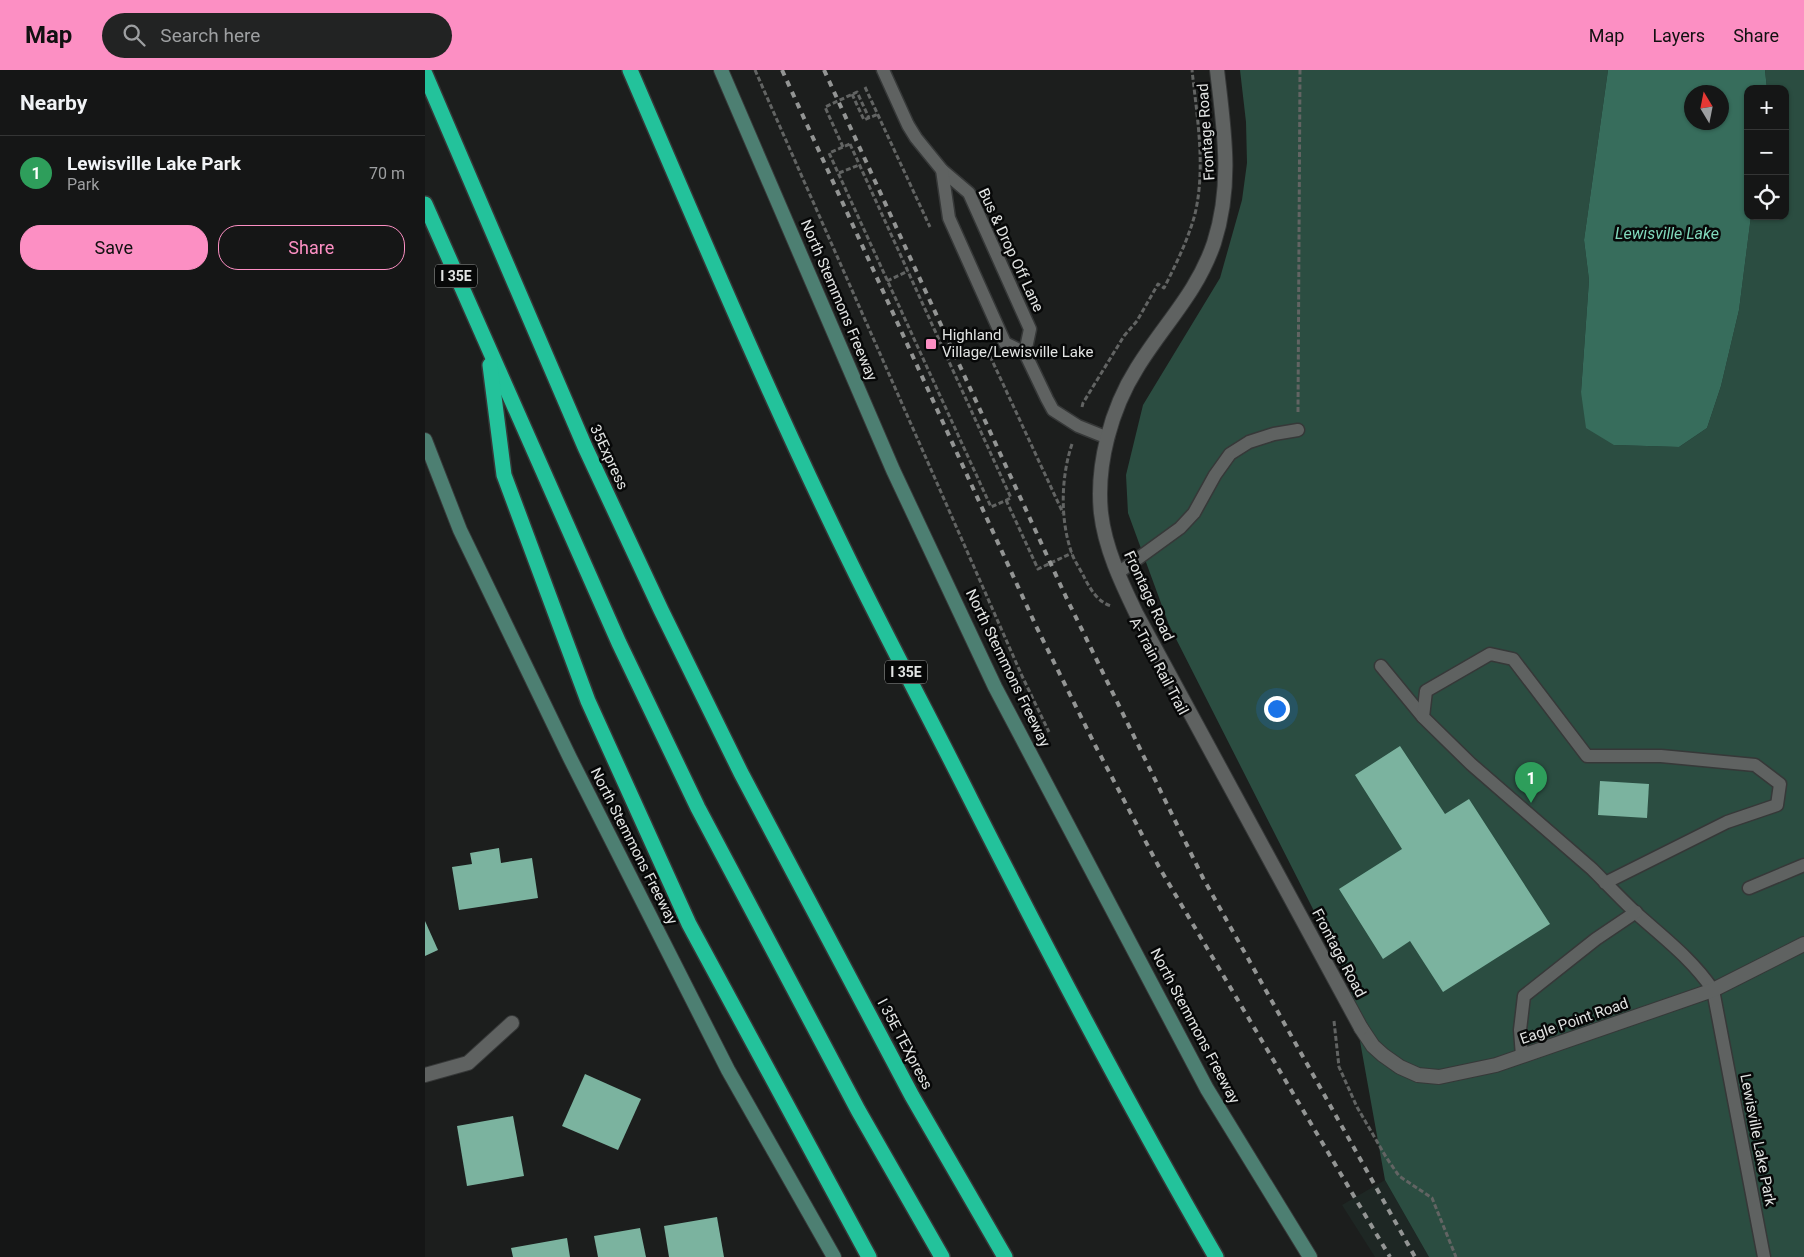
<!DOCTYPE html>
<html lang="en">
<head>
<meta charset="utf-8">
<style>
  :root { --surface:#151616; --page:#222323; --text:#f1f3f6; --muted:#9d9fa1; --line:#343535; --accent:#fc8fc3 }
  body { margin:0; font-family:Roboto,sans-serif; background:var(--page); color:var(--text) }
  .controls { position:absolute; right:15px; top:15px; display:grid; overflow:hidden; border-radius:10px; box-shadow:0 1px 4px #0004 }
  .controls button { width:45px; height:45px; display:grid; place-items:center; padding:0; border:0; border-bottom:1px solid var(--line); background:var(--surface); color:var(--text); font:25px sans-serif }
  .compass { position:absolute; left:1259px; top:15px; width:45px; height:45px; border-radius:50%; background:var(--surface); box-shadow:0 1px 4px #0004; rotate:350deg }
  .you { position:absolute; left:851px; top:638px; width:18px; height:18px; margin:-12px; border:4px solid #fff; border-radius:50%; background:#1a73e8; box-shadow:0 0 0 8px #1a73e833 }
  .badge { display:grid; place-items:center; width:32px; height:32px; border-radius:50%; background:var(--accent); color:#fff; font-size:16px; font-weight:700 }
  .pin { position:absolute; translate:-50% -41px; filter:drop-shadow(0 1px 2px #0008) }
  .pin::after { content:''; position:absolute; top:26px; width:18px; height:15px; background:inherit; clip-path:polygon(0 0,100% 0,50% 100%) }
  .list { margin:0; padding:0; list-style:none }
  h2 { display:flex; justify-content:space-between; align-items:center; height:65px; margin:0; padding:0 20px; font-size:21px }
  h2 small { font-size:16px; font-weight:400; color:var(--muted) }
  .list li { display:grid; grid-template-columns:32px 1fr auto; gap:15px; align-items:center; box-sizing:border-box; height:75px; padding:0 20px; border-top:1px solid var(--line) }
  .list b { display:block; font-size:19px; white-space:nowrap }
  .list p { margin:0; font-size:16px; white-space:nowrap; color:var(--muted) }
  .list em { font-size:16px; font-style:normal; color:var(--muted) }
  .actions { display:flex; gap:10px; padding:15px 20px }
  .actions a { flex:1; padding:11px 0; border:1px solid var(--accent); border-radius:20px; text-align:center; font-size:18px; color:var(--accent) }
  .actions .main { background:var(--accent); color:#111 }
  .icon { flex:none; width:28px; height:28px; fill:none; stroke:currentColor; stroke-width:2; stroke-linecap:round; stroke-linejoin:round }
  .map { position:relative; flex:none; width:1379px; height:1187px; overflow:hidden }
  header { display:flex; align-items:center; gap:30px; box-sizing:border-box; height:70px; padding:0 25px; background:var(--accent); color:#111 }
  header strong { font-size:24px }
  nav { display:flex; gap:28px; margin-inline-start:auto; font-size:18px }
  .search { width:350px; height:45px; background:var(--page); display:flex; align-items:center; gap:12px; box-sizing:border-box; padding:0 18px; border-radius:28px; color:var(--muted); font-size:19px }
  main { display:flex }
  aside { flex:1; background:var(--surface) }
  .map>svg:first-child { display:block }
  .built { fill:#1e2724 }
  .green { fill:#2b4d41 }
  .water { fill:#376d5c; fill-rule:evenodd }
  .building { fill:#7bb39f }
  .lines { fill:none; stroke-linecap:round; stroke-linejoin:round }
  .service-casing { stroke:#363838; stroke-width:15 }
  .minor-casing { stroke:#363838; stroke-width:16 }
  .tertiary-casing { stroke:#363838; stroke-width:16 }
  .secondary-casing { stroke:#363838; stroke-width:16 }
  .motorway-casing { stroke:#363838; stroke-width:18 }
  .path { stroke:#626463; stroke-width:3; stroke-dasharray:5 2.5; stroke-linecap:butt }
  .service { stroke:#5f6261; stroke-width:12 }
  .minor { stroke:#5f6261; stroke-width:14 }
  .tertiary { stroke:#5f6261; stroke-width:14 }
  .secondary { stroke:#4d7f72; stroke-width:14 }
  .motorway { stroke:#23c29b; stroke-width:15 }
  .rail { stroke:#939594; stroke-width:4; stroke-dasharray:6 6; stroke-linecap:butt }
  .poi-dot { fill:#fc8fc3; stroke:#070808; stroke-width:2 }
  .labels { text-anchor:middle; stroke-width:5; stroke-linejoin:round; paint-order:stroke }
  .shield { fill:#070808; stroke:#a0a2a1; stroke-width:1 }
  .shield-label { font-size:14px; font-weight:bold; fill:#e2e4e3 }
  .street-label { font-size:15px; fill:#e2e4e3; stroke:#070808 }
  .poi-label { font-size:15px; fill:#e2e4e3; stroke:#070808; text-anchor:start }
  .water-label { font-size:16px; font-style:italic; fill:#81d9bc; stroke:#070808 }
</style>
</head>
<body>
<header>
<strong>Map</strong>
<div class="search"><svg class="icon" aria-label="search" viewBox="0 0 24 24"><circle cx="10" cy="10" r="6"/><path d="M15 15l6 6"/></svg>Search here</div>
<nav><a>Map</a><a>Layers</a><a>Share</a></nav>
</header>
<main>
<aside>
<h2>Nearby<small></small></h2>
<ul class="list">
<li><span class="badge" style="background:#2e9e5b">1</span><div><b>Lewisville Lake Park</b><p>Park</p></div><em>70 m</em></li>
</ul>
<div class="actions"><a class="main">Save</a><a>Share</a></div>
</aside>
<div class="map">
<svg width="1379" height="1187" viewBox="0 0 1379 1187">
  <rect width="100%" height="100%" fill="#1c1e1d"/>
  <path class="built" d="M960,1110L1004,1187H950L917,1135Z"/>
  <path class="green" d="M815,0H1183L1159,170L1164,210L1156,322L1190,375L1254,377L1282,358L1296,316L1314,240L1326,146H1360V19H1342L1340,0H1379V1187H1004L960,1110L924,910L744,555L703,443L701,405L718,335L795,208L817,130L822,93L821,52Z"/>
  <path class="water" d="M1183,0H1340L1342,19H1323V146H1326L1314,240L1296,316L1282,358L1254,377L1189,375L1161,358L1156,322L1164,210L1159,170ZM1266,22H1296V52H1266Z"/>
  <g class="building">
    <path d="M975,676L1020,744L1044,729L1125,854L1018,922L985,871L958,889L914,819L977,779L930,705Z"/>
    <path d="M1175,711L1224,714L1222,748L1173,745Z"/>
    <path d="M74,778L76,793L107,788L113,828L34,840L27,797L47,794L45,783Z"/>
    <path d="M0,851L13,880L0,886Z"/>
    <path d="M160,1004L216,1029L193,1080L137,1056Z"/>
    <path d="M88,1046L99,1106L42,1116L32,1056Z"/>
    <path d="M292,1147L299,1187H244L239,1156Z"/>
    <path d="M215,1158L221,1187H173L169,1166Z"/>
    <path d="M142,1168L145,1187H88L86,1178Z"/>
  </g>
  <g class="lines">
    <defs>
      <g id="service">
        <path d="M458,0L483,55L491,68L517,100L544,123L605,259L600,283"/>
        <path d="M517,100L524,148L580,273L600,283L622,329L628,340L653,356L683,368"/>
        <path d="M693,503L755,458L769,443L790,405L805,384L824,372L849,364L873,360"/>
        <path d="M956,596L998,647"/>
        <path d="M1180,813L1302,752L1352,735L1355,714L1330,695L1236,686H1162L1088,589L1065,584L1001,621L998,647L1046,694L1167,799C1182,814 1196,829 1211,843C1239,868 1267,889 1288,920L1339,1187"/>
        <path d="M1324,818L1379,795"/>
        <path d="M1097,986L1095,960L1099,926L1171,869L1211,842"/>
      </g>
      <g id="minor">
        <path d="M936,958L948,976L958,985L975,997L993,1005L1014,1007L1071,995L1288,920L1379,874"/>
        <path d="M0,1005L43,993L87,953"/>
      </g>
      <path id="tertiary" d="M792,0C799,60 808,114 789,173C772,223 739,254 712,298C686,339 671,395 676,443C680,478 696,512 711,543L936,958"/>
      <g id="secondary">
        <path d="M296,0L468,400L570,617L782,1019L885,1187"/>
        <path d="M0,370L35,460L145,688L303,1000L409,1187"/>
      </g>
      <g id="motorway">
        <path d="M205,0C276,165 346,331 425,492C464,572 506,650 546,730C624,884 704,1037 791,1187"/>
        <path d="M0,4L160,377L236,540L316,703L487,1026L580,1187"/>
        <path d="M0,134L194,573L273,738L433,1040L517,1187"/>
        <path d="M65,295L79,405L163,631L264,854L444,1187"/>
      </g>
    </defs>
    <use href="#service" class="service-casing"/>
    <use href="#minor" class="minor-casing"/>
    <use href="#tertiary" class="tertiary-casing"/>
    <use href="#secondary" class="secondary-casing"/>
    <use href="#motorway" class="motorway-casing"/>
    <g class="path">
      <path d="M330,0L597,606L624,662"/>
      <path d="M440,17L505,157"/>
      <path d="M427,24L439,50L453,44"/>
      <path d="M425,74L586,428L566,437L404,83Z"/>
      <path d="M418,77L400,37L432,22L444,48"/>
      <path d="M414,103L434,95"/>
      <path d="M462,211L483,201"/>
      <path d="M565,286L638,443"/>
      <path d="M657,337L658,333L699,266L712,251L733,214L739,218C751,194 763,170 770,144C781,97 772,47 767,0"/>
      <path d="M873,342L875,0"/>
      <path d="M647,374C636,407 635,448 646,481C649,491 656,500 660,509C666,520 673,532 686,536"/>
      <path d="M581,430L613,499L647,483"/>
      <path d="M909,951L914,997L932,1037L961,1087L974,1106L1007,1128L1031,1187"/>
    </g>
    <use href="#service" class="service"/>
    <use href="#minor" class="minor"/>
    <use href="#tertiary" class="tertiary"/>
    <use href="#secondary" class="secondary"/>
    <use href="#motorway" class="motorway"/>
    <g class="rail">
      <path d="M357,0L611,556L670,675L734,797L965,1187"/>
      <path d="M399,0L641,527L778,808L990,1187"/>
    </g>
  </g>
  <rect class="poi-dot" x="500" y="268" width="12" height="12" rx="2.5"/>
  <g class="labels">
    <g class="shield">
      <rect x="10" y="194.5" width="42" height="23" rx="4"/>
      <rect x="460" y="590.5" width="42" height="23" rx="4"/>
    </g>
    <g class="shield-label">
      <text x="31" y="211">I 35E</text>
      <text x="481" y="607">I 35E</text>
    </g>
    <g class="street-label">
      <text transform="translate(781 62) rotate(-94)" y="5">Frontage Road</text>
      <text transform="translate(586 180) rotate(65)" y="5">Bus &amp; Drop Off Lane</text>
      <text transform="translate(414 230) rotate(67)" y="5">North Stemmons Freeway</text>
      <text transform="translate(184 387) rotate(65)" y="5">35Express</text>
      <text transform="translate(724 526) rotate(65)" y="5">Frontage Road</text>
      <text transform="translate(734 596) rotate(62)" y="5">A-Train Rail Trail</text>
      <text transform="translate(583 598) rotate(64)" y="5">North Stemmons Freeway</text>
      <text transform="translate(209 776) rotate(63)" y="5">North Stemmons Freeway</text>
      <text transform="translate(914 883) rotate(62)" y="5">Frontage Road</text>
      <text transform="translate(1149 951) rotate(-19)" y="5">Eagle Point Road</text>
      <text transform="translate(770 956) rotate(62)" y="5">North Stemmons Freeway</text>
      <text transform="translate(480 974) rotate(62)" y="5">I 35E TEXpress</text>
      <text transform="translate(1333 1070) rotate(79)" y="5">Lewisville Lake Park</text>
    </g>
    <g class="poi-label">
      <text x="517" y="270">Highland<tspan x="517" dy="17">Village/Lewisville Lake</tspan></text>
    </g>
    <g class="water-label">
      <text x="1242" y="169">Lewisville Lake</text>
    </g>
  </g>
</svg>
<div class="controls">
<button>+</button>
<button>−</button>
<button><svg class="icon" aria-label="locate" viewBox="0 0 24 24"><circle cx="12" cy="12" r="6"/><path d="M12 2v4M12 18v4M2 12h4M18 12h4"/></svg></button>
</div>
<svg class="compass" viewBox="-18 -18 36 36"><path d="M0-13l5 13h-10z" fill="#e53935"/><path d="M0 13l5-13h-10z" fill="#9d9fa1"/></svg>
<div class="you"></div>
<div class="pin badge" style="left:1106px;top:733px;background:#2e9e5b">1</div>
</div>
</main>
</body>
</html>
